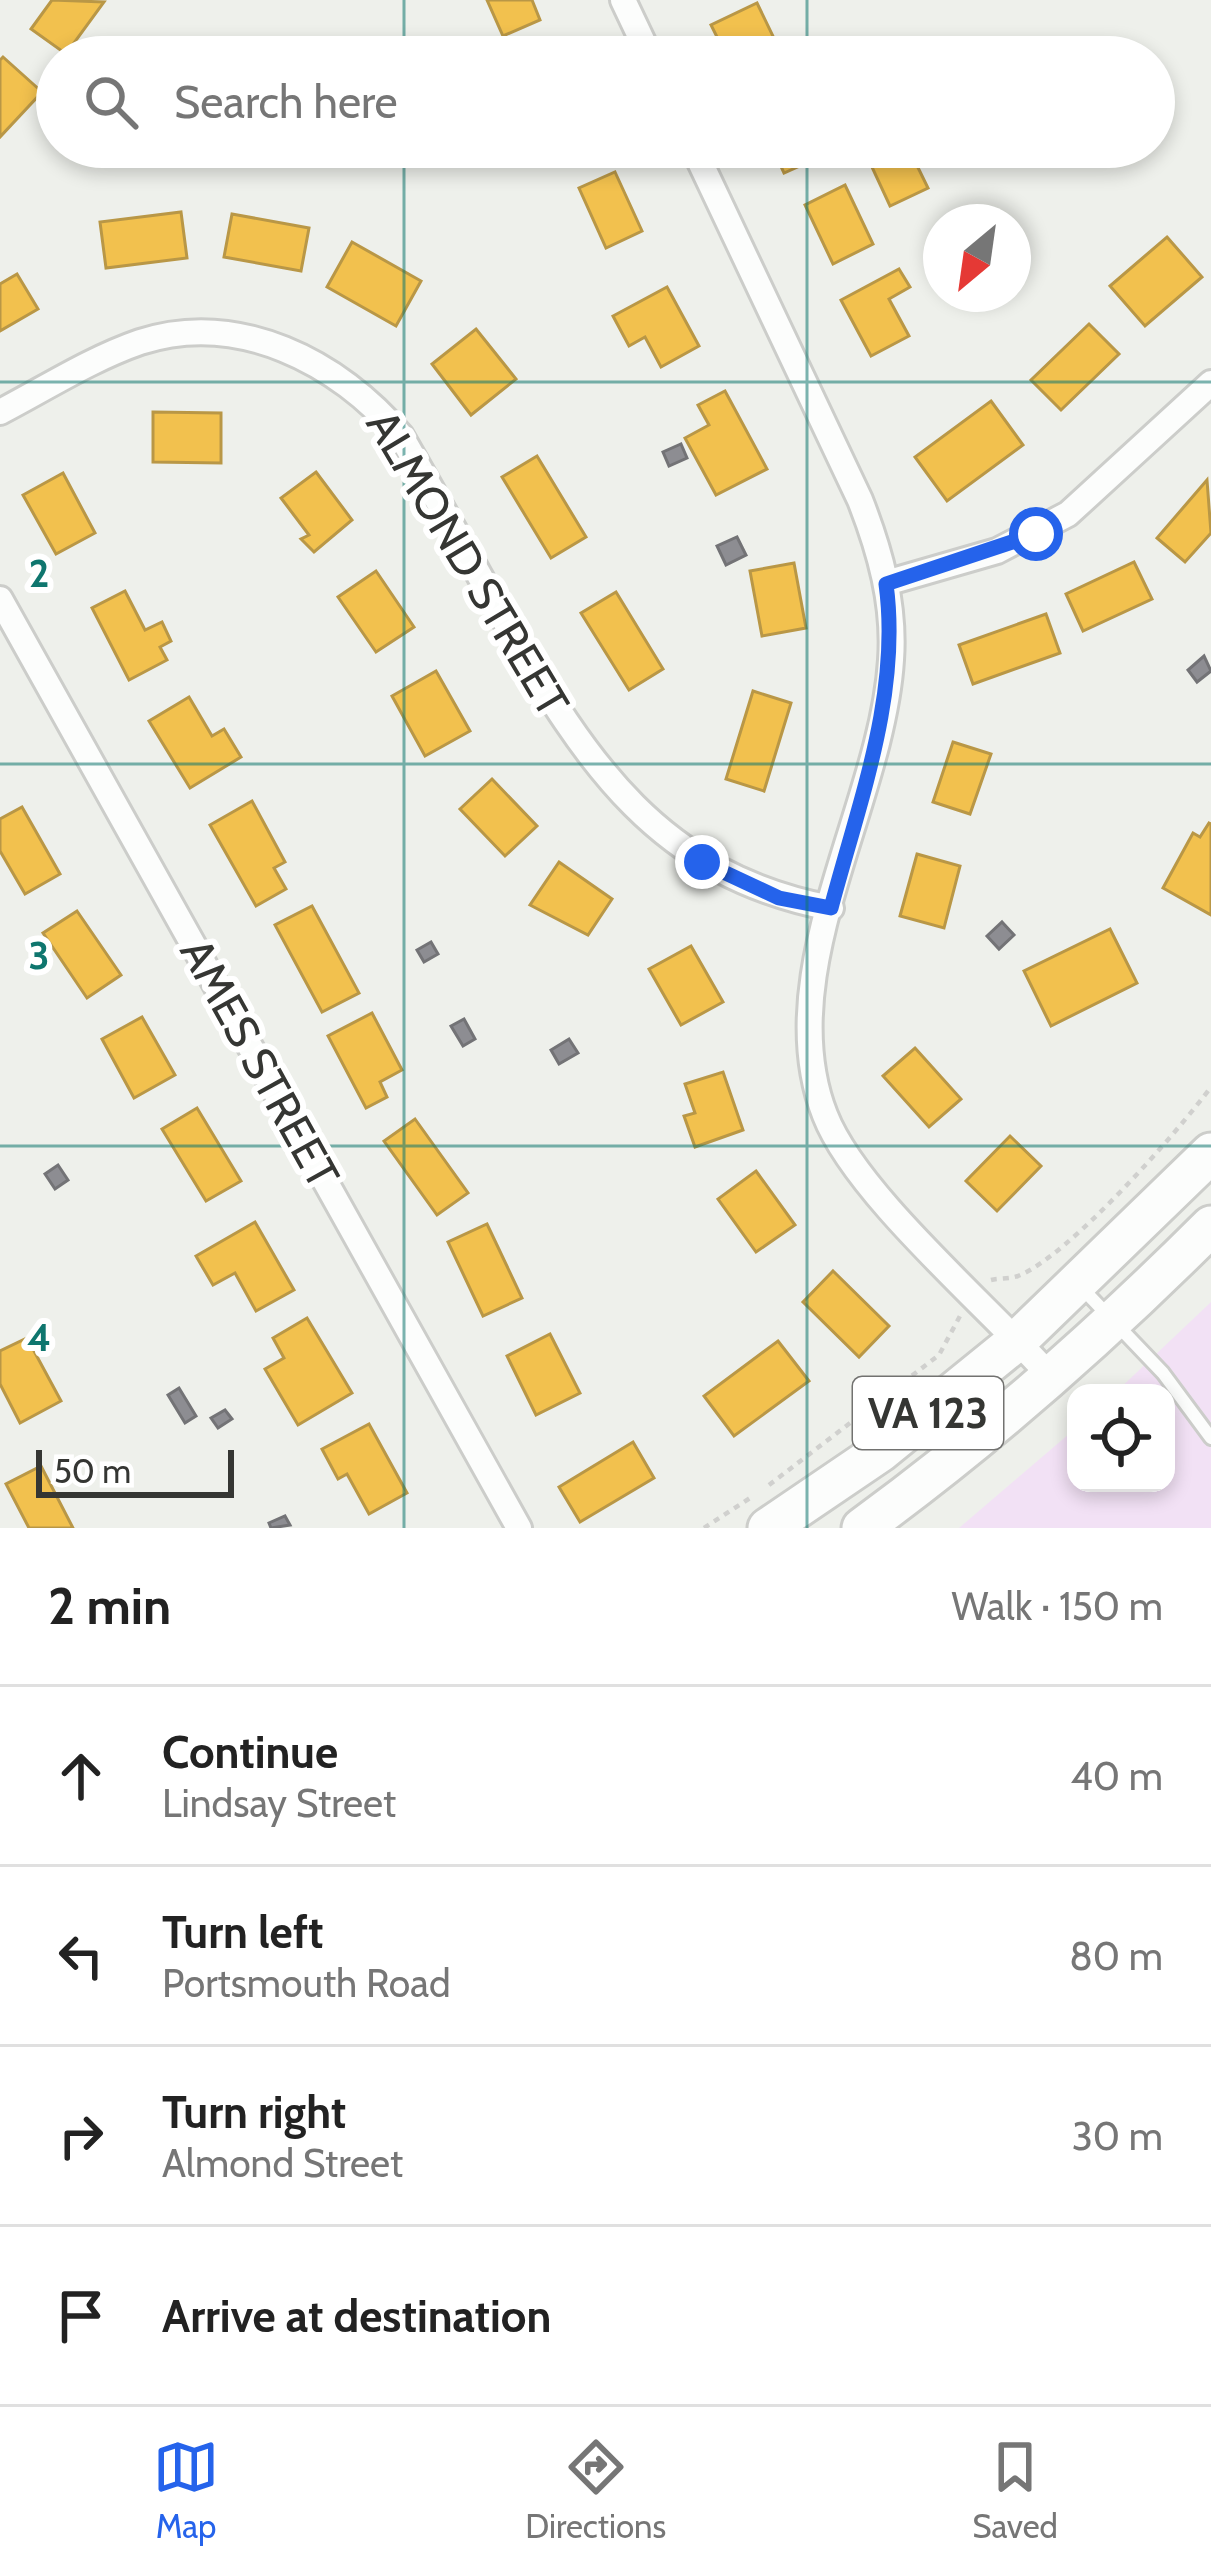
<!DOCTYPE html>
<html lang="en">
<head>
<meta charset="utf-8">
<style>
  :root { --surface:#fff; --page:#f6f6f6; --text:#222; --muted:#767676; --line:#e0e0e0; --accent:#2563eb }
  body { margin:0; font-family:Cabin,sans-serif; background:var(--page); color:var(--text) }
  .controls { position:absolute; right:36px; bottom:36px; display:grid; overflow:hidden; border-radius:24px; box-shadow:0 6px 18px #0003 }
  .controls button { width:108px; height:108px; display:grid; place-items:center; padding:0; border:0; border-bottom:3px solid var(--line); background:var(--surface); color:var(--text); font:60px sans-serif }
  .compass { position:absolute; left:923px; top:204px; width:108px; height:108px; border-radius:50%; background:var(--surface); box-shadow:0 6px 18px #0003; rotate:209deg }
  .scale { position:absolute; left:36px; bottom:30px; width:198px; box-sizing:border-box; padding-left:12px; border:6px solid #353633; border-top:0; font-size:33px; line-height:42px; white-space:nowrap; color:#353633; -webkit-text-stroke:9px #fff; paint-order:stroke }
  .stop { position:absolute; width:36px; height:36px; margin:-27px; border:9px solid #2563eb; border-radius:50%; background:#fff }
  .stop.end { background:#2563eb; border-color:#fff; box-shadow:0 3px 12px #0008 }
  .list { margin:0; padding:0; list-style:none }
  h2 { display:flex; justify-content:space-between; align-items:center; height:156px; margin:0; padding:0 48px; font-size:51px }
  h2 small { font-size:39px; font-weight:400; color:var(--muted) }
  .list li { display:grid; grid-template-columns:78px 1fr auto; gap:36px; align-items:center; box-sizing:border-box; height:180px; padding:0 48px; border-top:3px solid var(--line) }
  .list b { display:block; font-size:45px; white-space:nowrap }
  .list p { margin:0; font-size:39px; white-space:nowrap; color:var(--muted) }
  .list em { font-size:39px; font-style:normal; color:var(--muted) }
  .icon { flex:none; width:66px; height:66px; fill:none; stroke:currentColor; stroke-width:2; stroke-linecap:round; stroke-linejoin:round }
  .map { position:relative; flex:none; width:1211px; height:1528px; overflow:hidden }
  .search { position:absolute; background:var(--surface); box-shadow:0 6px 18px #0003; left:36px; right:36px; top:36px; height:132px; display:flex; align-items:center; gap:30px; box-sizing:border-box; padding:0 42px; border-radius:66px; color:var(--muted); font-size:45px }
  .sheet { height:876px; background:var(--surface) }
  nav { display:flex; justify-content:space-around; align-items:center; box-sizing:border-box; height:168px; border-top:3px solid var(--line); background:var(--surface); font-size:33px; color:var(--muted) }
  nav a { display:grid; justify-items:center; gap:6px }
  nav .on { color:var(--accent) }
  .map>svg:first-child { display:block }
  .green { fill:#f2e1f5 }
  .homes { fill:#f2c14e; stroke:#b99746; stroke-width:3 }
  .industry { fill:#8d8d92; stroke:#737376; stroke-width:3 }
  .lines { fill:none; stroke-linecap:round; stroke-linejoin:round }
  .service-casing { stroke:#cccdca; stroke-width:18 }
  .minor-casing { stroke:#cccdca; stroke-width:30 }
  .primary-casing { stroke:#cccdca; stroke-width:45 }
  .path { stroke:#d0d0ce; stroke-width:4.5; stroke-dasharray:6 6; stroke-linecap:butt }
  .service { stroke:#fcfdfc; stroke-width:12 }
  .minor { stroke:#fcfdfc; stroke-width:24 }
  .primary { stroke:#fcfdfc; stroke-width:39 }
  .route { stroke:#2563eb; stroke-width:15 }
  .grid { fill:none; stroke:#0f766e; stroke-width:3; stroke-opacity:0.55 }
  .labels { text-anchor:middle; stroke-width:12; stroke-linejoin:round; paint-order:stroke }
  .shield { fill:#fff; stroke:#727270; stroke-width:3 }
  .shield-label { font-size:42px; font-weight:bold; fill:#353633 }
  .street-label { font-size:45px; fill:#353633; stroke:#fff }
  .grid-label { font-size:39px; text-anchor:middle; font-weight:bold; fill:#0f766e; stroke:#fff; stroke-width:12; stroke-linejoin:round; paint-order:stroke }
</style>
</head>
<body>
<div class="map">
<svg width="1211" height="1528" viewBox="0 0 1211 1528">
  <rect width="100%" height="100%" fill="#eef0eb"/>
  <path class="green" d="M1211,1302V1528H959L1076,1428V1483H1166V1393H1115Z"/>
  <g class="homes">
    <path d="M52,0L104,2L66,54L31,29Z"/>
    <path d="M487,0H532L540,20L503,36Z"/>
    <path d="M757,3L783,57H727L711,25Z"/>
    <path d="M3,57L42,92L0,137V60Z"/>
    <path d="M772,147H818L822,156L784,173Z"/>
    <path d="M908,147L928,188L890,206L871,165Z"/>
    <path d="M615,172L642,231L606,248L579,188Z"/>
    <path d="M845,185L873,244L833,264L805,205Z"/>
    <path d="M181,212L187,258L106,268L100,222Z"/>
    <path d="M232,214L309,228L301,271L224,257Z"/>
    <path d="M1167,237L1202,277L1145,326L1110,286Z"/>
    <path d="M352,242L421,281L396,326L327,287Z"/>
    <path d="M899,269L910,287L889,299L909,336L871,356L841,300Z"/>
    <path d="M17,274L38,309L0,331V284Z"/>
    <path d="M667,287L699,346L661,367L645,337L629,346L613,316Z"/>
    <path d="M1089,324L1119,354L1061,410L1031,380Z"/>
    <path d="M476,329L516,379L471,415L432,364Z"/>
    <path d="M725,391L767,469L716,495L685,438L709,425L698,405Z"/>
    <path d="M991,401L1023,445L947,501L915,457Z"/>
    <path d="M153,412L221,413V463L153,462Z"/>
    <path d="M537,456L586,537L551,558L502,477Z"/>
    <path d="M316,472L352,520L314,552L301,539L309,535L281,498Z"/>
    <path d="M63,473L95,533L56,554L23,495Z"/>
    <path d="M1207,480L1211,533L1185,562L1157,538Z"/>
    <path d="M1134,562L1152,599L1083,631L1066,594Z"/>
    <path d="M794,563L806,628L762,636L750,571Z"/>
    <path d="M376,571L414,627L376,652L338,597Z"/>
    <path d="M125,591L145,630L162,622L171,641L160,647L167,660L129,680L92,608Z"/>
    <path d="M616,592L663,669L629,690L581,613Z"/>
    <path d="M1046,614L1060,653L973,684L959,645Z"/>
    <path d="M436,671L470,731L425,756L392,696Z"/>
    <path d="M753,691L791,703L764,791L726,779Z"/>
    <path d="M189,697L212,736L224,729L241,757L190,788L149,721Z"/>
    <path d="M953,742L991,754L970,814L933,802Z"/>
    <path d="M492,779L537,826L505,856L460,809Z"/>
    <path d="M252,801L285,862L274,868L286,889L256,906L210,825Z"/>
    <path d="M22,807L60,874L25,894L0,851V819Z"/>
    <path d="M1209,823L1211,824V915L1163,888L1193,833L1200,837Z"/>
    <path d="M917,854L960,866L944,928L900,916Z"/>
    <path d="M559,862L612,899L588,935L530,905Z"/>
    <path d="M312,906L359,993L322,1012L275,925Z"/>
    <path d="M77,911L121,975L87,998L43,933Z"/>
    <path d="M1110,929L1137,983L1051,1026L1024,971Z"/>
    <path d="M691,946L723,1002L681,1025L649,969Z"/>
    <path d="M372,1013L402,1070L380,1082L387,1097L366,1108L328,1036Z"/>
    <path d="M142,1017L175,1075L134,1098L102,1039Z"/>
    <path d="M915,1048L961,1099L929,1127L883,1076Z"/>
    <path d="M723,1072L743,1130L695,1147L684,1116L695,1113L685,1084Z"/>
    <path d="M197,1108L241,1181L206,1201L162,1129Z"/>
    <path d="M415,1119L468,1193L437,1215L384,1141Z"/>
    <path d="M1010,1136L1041,1166L997,1211L966,1181Z"/>
    <path d="M756,1171L795,1225L756,1252L718,1199Z"/>
    <path d="M255,1222L294,1290L256,1311L235,1273L213,1285L196,1256Z"/>
    <path d="M487,1224L522,1298L483,1316L448,1242Z"/>
    <path d="M833,1271L889,1326L859,1357L803,1302Z"/>
    <path d="M307,1318L352,1393L298,1425L265,1369L284,1358L273,1338Z"/>
    <path d="M550,1334L580,1393L536,1415L507,1356Z"/>
    <path d="M27,1338L61,1401L20,1423L0,1384V1351Z"/>
    <path d="M778,1341L809,1381L734,1436L704,1396Z"/>
    <path d="M369,1424L407,1493L369,1514L347,1474L338,1479L322,1449Z"/>
    <path d="M633,1442L654,1478L580,1522L559,1487Z"/>
    <path d="M41,1466L73,1528H29L6,1484Z"/>
  </g>
  <g class="industry">
    <path d="M681,444L687,458L669,466L663,452Z"/>
    <path d="M737,537L746,555L726,565L717,546Z"/>
    <path d="M1204,656L1211,671L1197,682L1188,670Z"/>
    <path d="M1002,922L1014,935L999,949L987,936Z"/>
    <path d="M431,942L438,954L424,962L417,950Z"/>
    <path d="M464,1019L475,1039L463,1046L451,1026Z"/>
    <path d="M569,1039L578,1053L559,1064L551,1050Z"/>
    <path d="M58,1165L68,1180L55,1189L45,1174Z"/>
    <path d="M179,1388L196,1416L185,1423L168,1395Z"/>
    <path d="M225,1410L232,1419L218,1428L211,1418Z"/>
    <path d="M285,1516L290,1525L271,1528L269,1523Z"/>
  </g>
  <g class="lines">
    <defs>
      <path id="service" d="M1079,1285L1163,1373L1211,1438"/>
      <g id="minor">
        <path d="M623,0L650,57"/>
        <path d="M693,147L860,500C880,551 895,604 891,660C882,805 769,972 825,1115C856,1195 990,1308 1051,1377"/>
        <path d="M0,412C46,388 91,359 140,342C238,310 339,362 401,436C436,497 470,559 505,621C586,763 659,875 831,908"/>
        <path d="M886,583L997,551L1068,514L1211,383"/>
        <path d="M0,599L519,1528"/>
      </g>
      <g id="primary">
        <path d="M768,1528L880,1452L1018,1340L1211,1153"/>
        <path d="M862,1528C987,1437 1101,1336 1211,1226"/>
      </g>
    </defs>
    <use href="#service" class="service-casing"/>
    <use href="#minor" class="minor-casing"/>
    <use href="#primary" class="primary-casing"/>
    <g class="path">
      <path d="M991,1280C999,1278 1009,1279 1018,1276C1070,1255 1176,1134 1211,1087"/>
      <path d="M769,1485L939,1355L960,1316"/>
      <path d="M704,1528L750,1498"/>
    </g>
    <use href="#service" class="service"/>
    <use href="#minor" class="minor"/>
    <use href="#primary" class="primary"/>
  </g>
  <g class="lines">
    <path class="route" d="M702,862L779,898L831,908C859,802 901,694 886,584L1036,534"/>
  </g>
  <path class="grid" d="M404,0V57M807,0V57M404,147V1528M807,147V1528M0,382H1211M0,764H1211M0,1146H1211"/>
  <g class="labels">
    <rect class="shield" x="853" y="1377" width="150" height="72" rx="9"/>
    <g class="shield-label">
      <text x="928" y="1428">VA 123</text>
    </g>
    <g class="street-label">
      <text transform="translate(468 563) rotate(59)" y="16">ALMOND STREET</text>
      <text transform="translate(260 1063) rotate(61)" y="16">AMES STREET</text>
    </g>
  </g>
  <g class="grid-label">
    <text x="39" y="587">2</text>
    <text x="39" y="969">3</text>
    <text x="39" y="1351">4</text>
  </g>
</svg>
<div class="controls">
<button><svg class="icon" aria-label="locate" viewBox="0 0 24 24"><circle cx="12" cy="12" r="6"/><path d="M12 2v4M12 18v4M2 12h4M18 12h4"/></svg></button>
</div>
<svg class="compass" viewBox="-18 -18 36 36"><path d="M0-13l5 13h-10z" fill="#e53935"/><path d="M0 13l5-13h-10z" fill="#767676"/></svg>
<div class="scale">50 m</div>
<div class="stop" style="left:1036px;top:534px"></div>
<div class="stop end" style="left:702px;top:862px"></div>
<div class="search"><svg class="icon" aria-label="search" viewBox="0 0 24 24"><circle cx="10" cy="10" r="6"/><path d="M15 15l6 6"/></svg>Search here</div>
</div>
<section class="sheet">
<h2>2 min<small>Walk · 150 m</small></h2>
<ul class="list">
<li><svg class="icon" aria-label="ahead" viewBox="0 0 24 24"><path d="M12 20V5M6 11l6-6 6 6"/></svg><div><b>Continue</b><p>Lindsay Street</p></div><em>40 m</em></li>
<li><svg class="icon" aria-label="left" viewBox="0 0 24 24"><path d="M17 20v-9H6M10 6l-5 5 5 5"/></svg><div><b>Turn left</b><p>Portsmouth Road</p></div><em>80 m</em></li>
<li><svg class="icon" aria-label="right" viewBox="0 0 24 24"><path d="M7 20v-9h11M14 6l5 5-5 5"/></svg><div><b>Turn right</b><p>Almond Street</p></div><em>30 m</em></li>
<li><svg class="icon" aria-label="arrive" viewBox="0 0 24 24"><path d="M6 21V4h12l-3 4 3 4H6"/></svg><div><b>Arrive at destination</b></div></li>
</ul>
</section>
<nav>
<a class="on"><svg class="icon" aria-label="map" viewBox="0 0 24 24"><path d="M3 6l6-2 6 2 6-2v14l-6 2-6-2-6 2zM9 4v14M15 6v14"/></svg>Map</a>
<a><svg class="icon" aria-label="directions" viewBox="0 0 24 24"><path d="M12 3l9 9-9 9-9-9zM9 14v-3h6M13 9l2 2-2 2"/></svg>Directions</a>
<a><svg class="icon" aria-label="saved" viewBox="0 0 24 24"><path d="M7 4h10v16l-5-4-5 4z"/></svg>Saved</a>
</nav>
</body>
</html>
